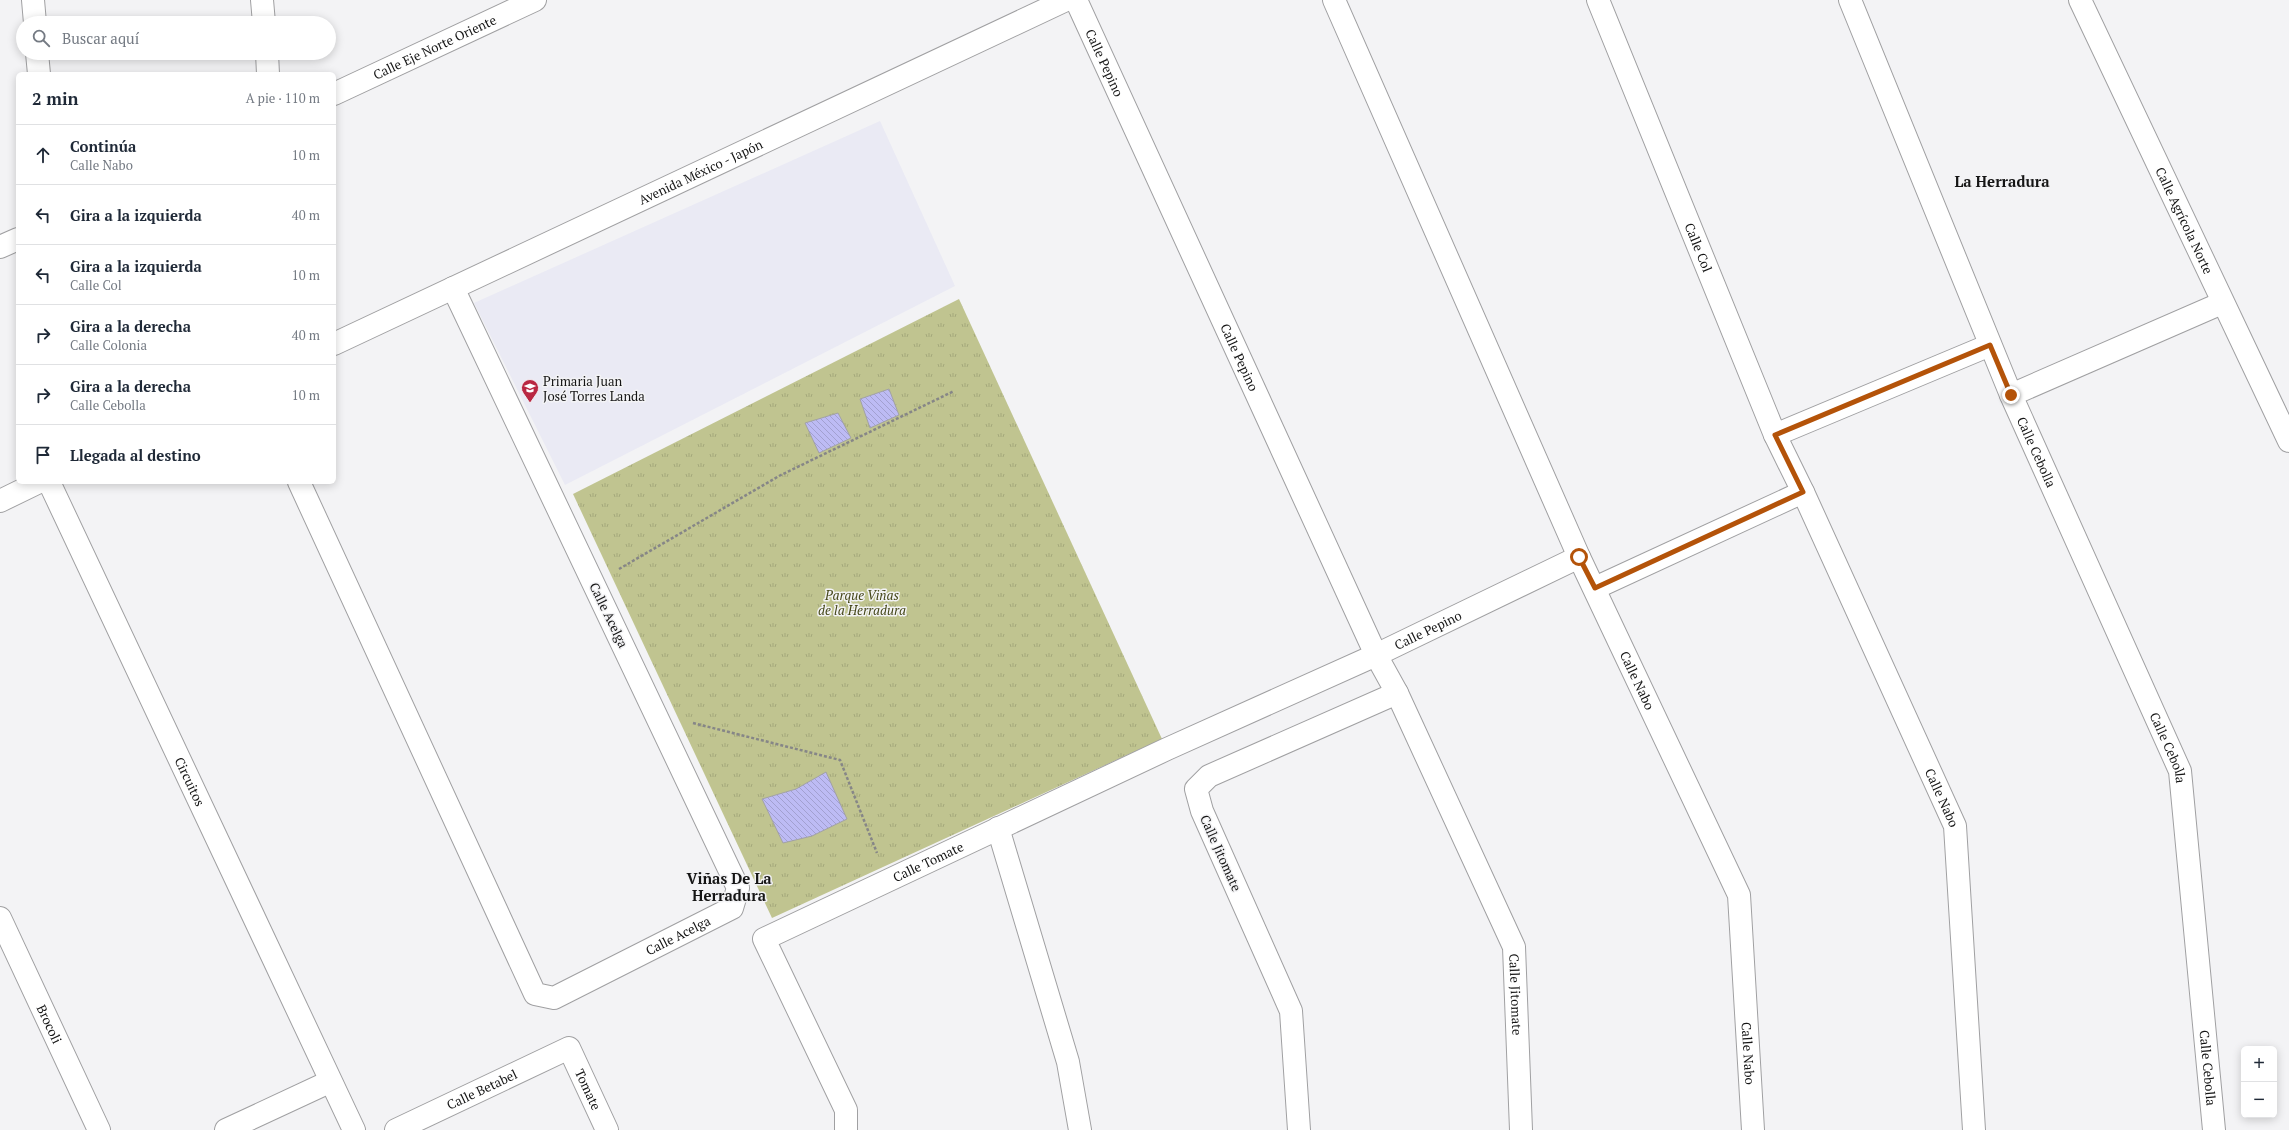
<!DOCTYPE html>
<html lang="es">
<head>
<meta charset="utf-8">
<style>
  :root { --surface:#fff; --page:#f2f2f3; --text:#1f2937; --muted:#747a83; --line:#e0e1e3 }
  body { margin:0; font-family:"PT Serif",serif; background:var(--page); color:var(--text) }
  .controls { position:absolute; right:12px; bottom:12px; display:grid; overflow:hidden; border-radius:6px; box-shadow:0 2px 10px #0003 }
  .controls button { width:36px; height:36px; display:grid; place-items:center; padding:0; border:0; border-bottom:1px solid var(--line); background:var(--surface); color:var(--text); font:20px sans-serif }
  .stop { position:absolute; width:12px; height:12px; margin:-9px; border:3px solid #b45309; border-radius:50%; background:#fff }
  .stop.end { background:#b45309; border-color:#fff; box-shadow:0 1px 4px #0008 }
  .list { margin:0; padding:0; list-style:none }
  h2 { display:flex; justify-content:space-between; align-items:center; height:52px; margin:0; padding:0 16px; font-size:17px }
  h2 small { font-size:13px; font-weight:400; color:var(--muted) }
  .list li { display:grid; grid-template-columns:26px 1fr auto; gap:12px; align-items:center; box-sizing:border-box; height:60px; padding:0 16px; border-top:1px solid var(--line) }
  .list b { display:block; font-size:15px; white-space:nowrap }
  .list p { margin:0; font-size:13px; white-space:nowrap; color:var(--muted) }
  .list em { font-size:13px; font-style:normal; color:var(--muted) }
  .icon { flex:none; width:22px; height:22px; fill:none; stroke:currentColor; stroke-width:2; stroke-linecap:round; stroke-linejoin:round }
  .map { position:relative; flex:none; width:2289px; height:1130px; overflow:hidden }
  .search { position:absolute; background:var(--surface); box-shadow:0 2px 10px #0003; left:16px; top:16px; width:320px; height:44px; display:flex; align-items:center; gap:10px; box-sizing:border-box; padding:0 14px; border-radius:22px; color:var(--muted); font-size:15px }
  .panel { position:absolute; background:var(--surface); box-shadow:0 2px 10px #0003; left:16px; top:72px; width:320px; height:412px; border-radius:6px }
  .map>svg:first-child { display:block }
  .built { fill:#eaeaf4 }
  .grass { fill:url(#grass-tufts) }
  .building { fill:url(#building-back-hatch); stroke:#a2a2a4 }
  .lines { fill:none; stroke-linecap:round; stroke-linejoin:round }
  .minor-casing { stroke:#a0a0a2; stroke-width:24 }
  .path { stroke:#868687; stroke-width:2.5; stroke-dasharray:3 2; stroke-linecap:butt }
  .minor { stroke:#fff; stroke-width:22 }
  .route { stroke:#b45309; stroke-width:5 }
  .labels { text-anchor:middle; stroke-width:3; stroke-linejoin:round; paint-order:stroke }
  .street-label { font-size:13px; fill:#151515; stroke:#f3f3f5 }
  .poi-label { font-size:13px; fill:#151515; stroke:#f3f3f5; text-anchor:start }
  .park-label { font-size:13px; font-style:italic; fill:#444618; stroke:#f3f3f5 }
  .quarter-label { font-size:15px; font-weight:bold; fill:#151515; stroke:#f3f3f5 }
</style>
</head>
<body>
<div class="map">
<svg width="2289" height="1130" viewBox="0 0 2289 1130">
  <defs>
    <pattern id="grass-tufts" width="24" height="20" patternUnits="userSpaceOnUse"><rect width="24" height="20" fill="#c0c490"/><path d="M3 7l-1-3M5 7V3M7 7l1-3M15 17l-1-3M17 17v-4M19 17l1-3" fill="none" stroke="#a4a87b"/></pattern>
    <pattern id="building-back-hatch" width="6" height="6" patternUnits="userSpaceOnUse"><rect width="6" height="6" fill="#bdbbf4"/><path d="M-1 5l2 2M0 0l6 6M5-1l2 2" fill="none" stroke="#a2a0d0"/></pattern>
  </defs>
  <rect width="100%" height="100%" fill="#f3f3f5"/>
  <path class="built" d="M880,121L955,286L565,485L474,303Z"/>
  <path class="grass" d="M959,299L1162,739L772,918L573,494Z"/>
  <g class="building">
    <path d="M889,389L899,415L870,428L860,399Z"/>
    <path d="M838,413L851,438L819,453L805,423Z"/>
    <path d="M826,772L847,819L812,836L783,843L762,799L796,789Z"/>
  </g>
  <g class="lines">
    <defs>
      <g id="minor">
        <path d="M33,0L35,23"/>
        <path d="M262,0L264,23"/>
        <path id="s1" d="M1076,0L1376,655L1397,693L1514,947L1521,1130"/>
        <path id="s2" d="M1334,0L1579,557L1739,895L1753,1130"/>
        <path id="s3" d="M1598,0L1775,435L1803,492L1955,826L1974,1130"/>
        <path id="s4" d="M1850,0L2011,395L2180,771L2214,1130"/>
        <path id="s5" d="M2080,0L2289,441"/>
        <path d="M37,53L39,74"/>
        <path d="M267,53L268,74"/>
        <path id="s6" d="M334,94L535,0"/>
        <path d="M0,247L18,239"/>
        <path id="s7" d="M334,344L1066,0"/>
        <path d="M2011,395L2222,303"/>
        <path d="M1775,435L1990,345"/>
        <path id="s8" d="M49,482L354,1130"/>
        <path id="s9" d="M299,482L535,994L554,998L732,908L738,888L453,288"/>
        <path d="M0,501L39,482"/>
        <path d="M1595,588L1803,492"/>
        <path d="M998,828L1068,1062L1080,1130"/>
        <path id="s10" d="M0,918L99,1130"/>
        <path d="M226,1130L329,1082"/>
        <path id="s11" d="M396,1130L569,1048L607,1130"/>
        <path id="s12" d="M846,1130V1110L764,939L1167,749L1376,655L1579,557"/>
        <path d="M1299,1130L1291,1011L1202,811L1196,789L1209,776L1397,693"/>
      </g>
    </defs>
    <use href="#minor" class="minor-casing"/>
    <g class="path">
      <path d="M619,569L779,476L954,391"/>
      <path d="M693,723L840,760L877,853"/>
    </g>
    <use href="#minor" class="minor"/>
  </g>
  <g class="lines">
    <path class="route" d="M1579,557L1595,588L1803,492L1775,435L1990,345L2011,395"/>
  </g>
  <defs>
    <symbol id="school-pin" viewBox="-11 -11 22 30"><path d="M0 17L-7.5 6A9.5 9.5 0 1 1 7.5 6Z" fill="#b92742" stroke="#f3f3f5"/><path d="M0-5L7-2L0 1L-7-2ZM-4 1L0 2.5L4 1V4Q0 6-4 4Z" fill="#fff"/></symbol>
  </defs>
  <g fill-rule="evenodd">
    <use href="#school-pin" x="520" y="378" width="20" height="27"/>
  </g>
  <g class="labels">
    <g class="street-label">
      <text dy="5" stroke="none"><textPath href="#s6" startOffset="111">Calle Eje Norte Oriente</textPath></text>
      <text dy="5" stroke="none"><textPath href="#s1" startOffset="69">Calle Pepino</textPath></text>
      <text dy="5" stroke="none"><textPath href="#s7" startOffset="405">Avenida México - Japón</textPath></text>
      <text dy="5" stroke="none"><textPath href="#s5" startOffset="244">Calle Agrícola Norte</textPath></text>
      <text dy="5" stroke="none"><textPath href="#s3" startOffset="267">Calle Col</textPath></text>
      <text dy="5" stroke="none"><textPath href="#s1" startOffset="393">Calle Pepino</textPath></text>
      <text dy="5" stroke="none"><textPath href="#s4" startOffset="489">Calle Cebolla</textPath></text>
      <text transform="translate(609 615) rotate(64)" y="5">Calle Acelga</text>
      <text dy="5" stroke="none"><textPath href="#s12" startOffset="942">Calle Pepino</textPath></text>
      <text dy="5" stroke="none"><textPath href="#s2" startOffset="745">Calle Nabo</textPath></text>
      <text dy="5" stroke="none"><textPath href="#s4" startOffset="813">Calle Cebolla</textPath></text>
      <text dy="5" stroke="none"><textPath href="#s8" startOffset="331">Circuitos</textPath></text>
      <text dy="5" stroke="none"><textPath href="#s3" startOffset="869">Calle Nabo</textPath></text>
      <text transform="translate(1221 853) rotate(66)" y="5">Calle Jitomate</text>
      <text dy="5" stroke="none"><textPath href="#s12" startOffset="391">Calle Tomate</textPath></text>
      <text dy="5" stroke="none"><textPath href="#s9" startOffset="722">Calle Acelga</textPath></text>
      <text dy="5" stroke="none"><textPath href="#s1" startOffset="1091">Calle Jitomate</textPath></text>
      <text dy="5" stroke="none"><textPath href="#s10" startOffset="117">Brocoli</textPath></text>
      <text dy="5" stroke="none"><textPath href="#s2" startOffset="1141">Calle Nabo</textPath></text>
      <text dy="5" stroke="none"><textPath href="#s4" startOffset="1137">Calle Cebolla</textPath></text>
      <text dy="5" stroke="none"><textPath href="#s11" startOffset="95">Calle Betabel</textPath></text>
      <text dy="5" stroke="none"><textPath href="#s11" startOffset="237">Tomate</textPath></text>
    </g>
    <g class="poi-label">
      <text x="543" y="386">Primaria Juan<tspan x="543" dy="15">José Torres Landa</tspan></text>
    </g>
    <g class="park-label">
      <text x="862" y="600">Parque Viñas<tspan x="862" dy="15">de la Herradura</tspan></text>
    </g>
    <g class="quarter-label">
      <text x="2002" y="187">La Herradura</text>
      <text x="729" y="884">Viñas De La<tspan x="729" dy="17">Herradura</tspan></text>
    </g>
  </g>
</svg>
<div class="controls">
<button>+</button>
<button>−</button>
</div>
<div class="stop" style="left:1579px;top:557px"></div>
<div class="stop end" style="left:2011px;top:395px"></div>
<div class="search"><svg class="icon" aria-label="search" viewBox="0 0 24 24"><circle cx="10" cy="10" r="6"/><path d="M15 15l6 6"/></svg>Buscar aquí</div>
<section class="panel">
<h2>2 min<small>A pie · 110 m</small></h2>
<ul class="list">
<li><svg class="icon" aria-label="ahead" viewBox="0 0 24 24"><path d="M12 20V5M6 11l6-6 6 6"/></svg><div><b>Continúa</b><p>Calle Nabo</p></div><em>10 m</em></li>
<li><svg class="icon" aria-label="left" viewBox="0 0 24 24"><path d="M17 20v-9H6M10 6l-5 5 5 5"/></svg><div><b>Gira a la izquierda</b></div><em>40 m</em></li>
<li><svg class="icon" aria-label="left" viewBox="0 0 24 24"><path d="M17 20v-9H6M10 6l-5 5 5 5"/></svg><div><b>Gira a la izquierda</b><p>Calle Col</p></div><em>10 m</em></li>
<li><svg class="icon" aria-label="right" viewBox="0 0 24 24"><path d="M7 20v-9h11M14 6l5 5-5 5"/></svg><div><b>Gira a la derecha</b><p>Calle Colonia</p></div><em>40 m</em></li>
<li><svg class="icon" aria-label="right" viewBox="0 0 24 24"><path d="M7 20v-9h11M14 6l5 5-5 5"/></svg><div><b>Gira a la derecha</b><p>Calle Cebolla</p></div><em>10 m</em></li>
<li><svg class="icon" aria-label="arrive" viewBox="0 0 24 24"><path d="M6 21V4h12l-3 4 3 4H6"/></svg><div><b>Llegada al destino</b></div></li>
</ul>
</section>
</div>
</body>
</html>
